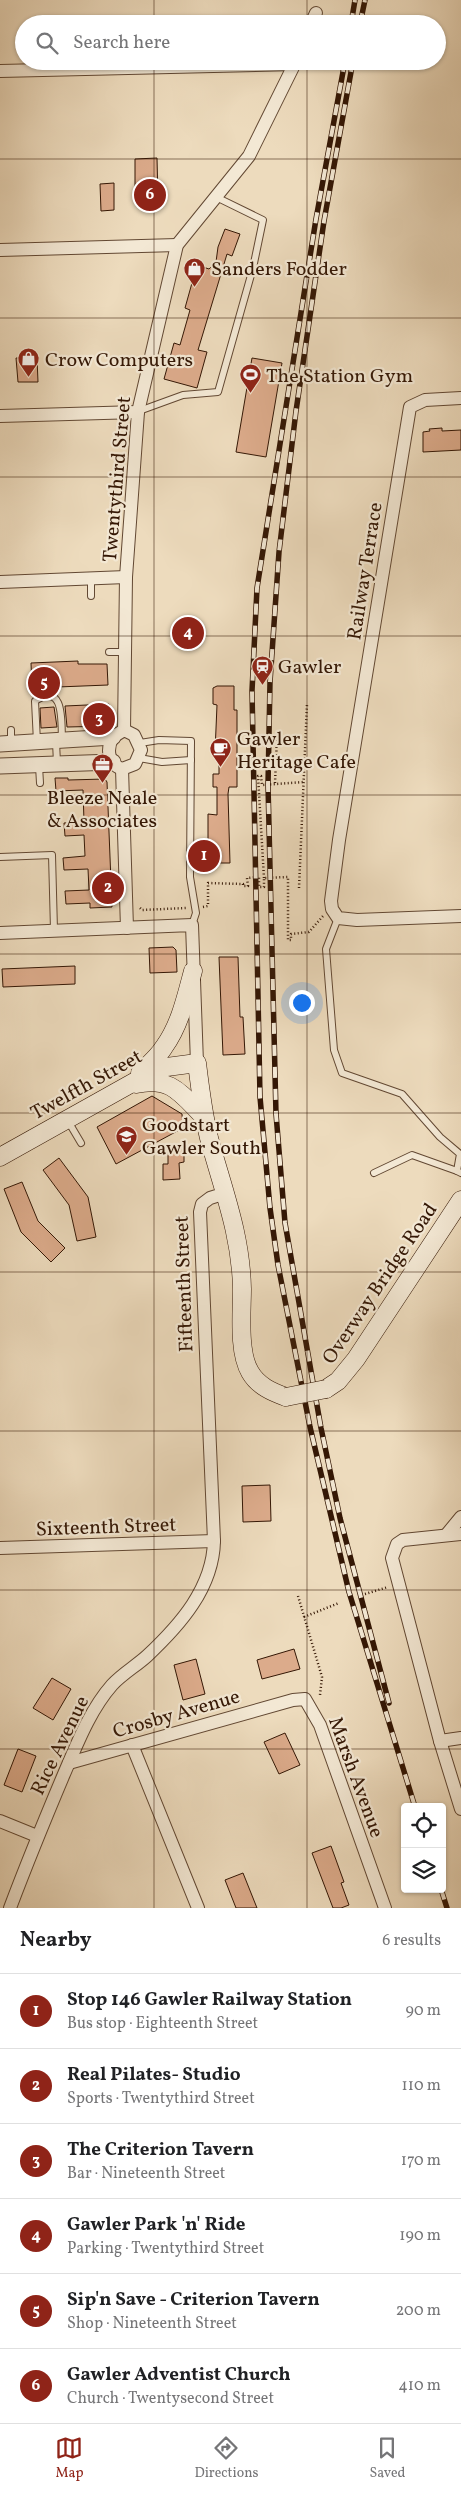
<!DOCTYPE html>
<html lang="en">
<head>
<meta charset="utf-8">
<style>
  :root { --surface:#fff; --page:#f2f2f2; --text:#202124; --muted:#757577; --line:#e0e0e0; --accent:#8f2418 }
  body { margin:0; font-family:Vollkorn,serif; background:var(--page); color:var(--text) }
  .controls { position:absolute; right:15px; bottom:15px; display:grid; overflow:hidden; border-radius:5px; box-shadow:0 1px 4px #0004 }
  .controls button { width:45px; height:45px; display:grid; place-items:center; padding:0; border:0; border-bottom:1px solid var(--line); background:var(--surface); color:var(--text); font:25px sans-serif }
  .you { position:absolute; left:301px; top:1002px; width:18px; height:18px; margin:-12px; border:4px solid #fff; border-radius:50%; background:#1a73e8; box-shadow:0 0 0 8px #1a73e833 }
  .badge { display:grid; place-items:center; width:32px; height:32px; border-radius:50%; background:var(--accent); color:#fff; font-size:16px; font-weight:700 }
  .pin { position:absolute; translate:-50% -50%; border:2px solid #fff; box-shadow:0 1px 5px #0006 }
  .list { margin:0; padding:0; list-style:none }
  h2 { display:flex; justify-content:space-between; align-items:center; height:65px; margin:0; padding:0 20px; font-size:21px }
  h2 small { font-size:16px; font-weight:400; color:var(--muted) }
  .list li { display:grid; grid-template-columns:32px 1fr auto; gap:15px; align-items:center; box-sizing:border-box; height:75px; padding:0 20px; border-top:1px solid var(--line) }
  .list b { display:block; font-size:19px; white-space:nowrap }
  .list p { margin:0; font-size:16px; white-space:nowrap; color:var(--muted) }
  .list em { font-size:16px; font-style:normal; color:var(--muted) }
  .icon { flex:none; width:28px; height:28px; fill:none; stroke:currentColor; stroke-width:2; stroke-linecap:round; stroke-linejoin:round }
  .map { position:relative; flex:none; width:461px; height:1908px; overflow:hidden }
  .search { position:absolute; background:var(--surface); box-shadow:0 1px 4px #0004; left:15px; right:15px; top:15px; height:55px; display:flex; align-items:center; gap:12px; box-sizing:border-box; padding:0 18px; border-radius:28px; color:var(--muted); font-size:19px }
  .sheet { height:515px; background:var(--surface) }
  nav { display:flex; justify-content:space-around; align-items:center; box-sizing:border-box; height:70px; border-top:1px solid var(--line); background:var(--surface); font-size:14px; color:var(--muted) }
  nav a { display:grid; justify-items:center; gap:2px }
  nav .on { color:var(--accent) }
  .map>svg:first-child { display:block }
  .building { fill:#dcab8b; stroke:#341705 }
  .lines { fill:none; stroke-linecap:round; stroke-linejoin:round }
  .service-casing { stroke:#624833; stroke-width:8 }
  .minor-casing { stroke:#624833; stroke-width:14 }
  .tertiary-casing { stroke:#624833; stroke-width:17 }
  .secondary-casing { stroke:#341705; stroke-width:19 }
  .path { stroke:#341705; stroke-width:2.5; stroke-dasharray:1 2.5; stroke-linecap:butt }
  .service { stroke:#f3e8d4; stroke-width:6 }
  .minor { stroke:#f3e8d4; stroke-width:12 }
  .tertiary { stroke:#f3e8d4; stroke-width:15 }
  .secondary { stroke:#f3e8d4; stroke-width:18 }
  .rail-casing { stroke:#341705; stroke-width:5.5 }
  .rail { stroke:#f3e8d4; stroke-width:4; stroke-dasharray:11; stroke-linecap:butt }
  .secondary-bridge-casing { stroke:#341705; stroke-width:19; stroke-linecap:butt }
  .secondary-bridge { stroke:#f3e8d4; stroke-width:18 }
  .grid { fill:none; stroke:#341705; stroke-width:1; stroke-opacity:0.55 }
  .labels { text-anchor:middle; stroke-width:4.5; stroke-linejoin:round; paint-order:stroke }
  .poi-label { font-size:20px; fill:#341705; stroke:#f3e8d4; text-anchor:start }
  .street-label { font-size:20px; fill:#341705; stroke:#f3e8d4 }
</style>
</head>
<body>
<div class="map">
<svg width="461" height="1908" viewBox="0 0 461 1908">
  <rect width="100%" height="100%" fill="#eddbbd"/>
  <filter id="stains"><feTurbulence type="fractalNoise" baseFrequency=".004" numOctaves="4"/><feColorMatrix values="0 0 0 0 .2 0 0 0 0 .09 0 0 0 0 .02 0 0 0 .5 -.17"/></filter>
  <radialGradient id="worn" r=".72"><stop offset=".6" stop-color="#630" stop-opacity="0"/><stop offset="1" stop-color="#630" stop-opacity=".3"/></radialGradient>
  <g class="building">
    <path d="M157,158L158,200H135V159Z"/>
    <path d="M114,183V210L101,211L100,184Z"/>
    <path d="M225,229L240,234L232,256L227,254L198,350L207,352L197,388L164,379L174,343L180,345L190,310L185,308L197,265L209,269L216,262L218,247Z"/>
    <path d="M16,358H37L38,382H18Z"/>
    <path d="M252,358L282,363L266,457L236,452Z"/>
    <path d="M442,428V431L461,430V450L423,452V432L430,431L429,429Z"/>
    <path d="M78,661V664H107L108,685L32,688L31,663Z"/>
    <path d="M217,686H234V710H237V787H229L228,794L230,863H208V814L217,815V787H213V774H219V752H215L217,705L213,704V688Z"/>
    <path d="M109,704L110,726L67,727L65,706Z"/>
    <path d="M54,707L57,727L41,728L40,708Z"/>
    <path d="M55,778H68V780L105,779L107,782L112,907L90,908V903L66,904L65,891L89,890L88,869L64,870L63,858L85,856L84,835L65,836L64,823L84,822L83,790L56,791Z"/>
    <path d="M173,947L176,950L177,972L150,973L149,948Z"/>
    <path d="M219,957H238L240,1017H243L245,1054L223,1055Z"/>
    <path d="M75,966V984L3,987L2,969Z"/>
    <path d="M152,1096L182,1114L183,1128L116,1164L97,1127Z"/>
    <path d="M168,1147H184V1162L179,1163L180,1179L163,1180V1164H168Z"/>
    <path d="M59,1158L88,1197L96,1237L77,1241L69,1205L43,1170Z"/>
    <path d="M22,1182L38,1221L65,1248L51,1262L21,1232L4,1189Z"/>
    <path d="M270,1485L271,1521L243,1522L242,1486Z"/>
    <path d="M294,1649L300,1669L262,1679L257,1660Z"/>
    <path d="M196,1659L205,1694L183,1700L174,1665Z"/>
    <path d="M52,1678L71,1689L53,1720L33,1708Z"/>
    <path d="M285,1733L300,1765L279,1774L264,1742Z"/>
    <path d="M18,1749L36,1756L22,1792L4,1785Z"/>
    <path d="M331,1846L344,1882L341,1883L349,1905L341,1908H333L312,1853Z"/>
    <path d="M243,1873L257,1908H236L225,1880Z"/>
  </g>
  <g class="lines">
    <defs>
      <g id="service">
        <path d="M139,411L183,395L218,392L253,268L263,220L216,197"/>
        <path d="M91,578V596"/>
        <path d="M109,652H125"/>
        <path d="M11,730V742"/>
        <path d="M37,742L35,701C65,682 61,721 62,740"/>
        <path d="M56,742L57,763"/>
        <path d="M140,743L159,740L191,741L190,877L196,913L192,925"/>
        <path d="M139,758L162,762L191,760"/>
        <path d="M39,766L40,783"/>
        <path d="M0,857L52,855L54,930"/>
        <path d="M338,918L326,949L334,1050L342,1073L402,1094L440,1137L460,1154L457,1171L461,1173"/>
        <path d="M68,1121L81,1143"/>
        <path d="M374,1173L412,1155L457,1171"/>
      </g>
      <g id="minor">
        <path d="M311,24L316,13"/>
        <path d="M0,71L295,64"/>
        <path d="M0,250L177,245"/>
        <path d="M461,398L425,400L410,407L339,840L331,901L332,909L338,918L357,920L461,916"/>
        <path d="M0,416L138,412"/>
        <path d="M0,582L126,577"/>
        <path d="M124,730L126,577L138,412L177,245L249,156L296,61"/>
        <path d="M124,730L134,735L141,750L135,764L122,769C108,764 106,749 113,737Z"/>
        <path d="M122,769L127,928"/>
        <path d="M0,933L192,925L197,1063"/>
        <path d="M447,1534L461,1517"/>
        <path d="M461,1534L403,1540L397,1544L392,1558L440,1741L461,1809"/>
        <path d="M0,1548L214,1541"/>
        <path d="M440,1741L461,1738"/>
        <path d="M132,1745L198,1908"/>
        <path d="M69,1763L293,1700L305,1699L320,1725L385,1908"/>
        <path d="M0,1821L37,1836"/>
        <path d="M10,1908C27,1863 45,1819 64,1774C77,1744 90,1710 112,1685C122,1674 136,1666 147,1656C180,1625 213,1588 214,1541L200,1212L202,1204L210,1198L226,1193"/>
      </g>
      <g id="tertiary">
        <path d="M0,744L113,737"/>
        <path d="M0,766L113,762"/>
      </g>
      <g id="secondary">
        <path d="M140,1073C148,1065 158,1057 164,1047C180,1025 186,997 193,971"/>
        <path d="M136,1084C171,1076 181,1094 204,1117"/>
        <path d="M0,1157L159,1068L197,1063C200,1088 203,1113 209,1138C223,1190 241,1234 242,1289C242,1312 238,1352 250,1372C258,1386 272,1392 286,1397"/>
        <path d="M326,1389L338,1381L356,1359L461,1200"/>
      </g>
    </defs>
    <use href="#service" class="service-casing"/>
    <use href="#minor" class="minor-casing"/>
    <use href="#tertiary" class="tertiary-casing"/>
    <use href="#secondary" class="secondary-casing"/>
    <g class="path">
      <path d="M275,783L277,738"/>
      <path d="M264,878L258,776H261L262,785L304,782"/>
      <path d="M299,888L307,704"/>
      <path d="M203,907L208,906V883L243,884V886H248L247,878L259,877V887H264V878L288,877V940H291V934L309,932L323,916"/>
      <path d="M140,908L142,910L186,908"/>
      <path d="M365,1594L388,1587"/>
      <path d="M298,1596L322,1677L320,1695"/>
      <path d="M304,1617L339,1603"/>
    </g>
    <use href="#service" class="service"/>
    <use href="#minor" class="minor"/>
    <use href="#tertiary" class="tertiary"/>
    <use href="#secondary" class="secondary"/>
    <defs>
      <g id="rail">
        <path d="M351,24L355,0"/>
        <path d="M360,24L365,0"/>
        <path d="M345,61L316,219L257,588L252,691L260,1097L270,1208L278,1265L310,1427L349,1592L415,1807"/>
        <path d="M353,61L324,221L296,411L279,552L270,682L268,785L276,1114L285,1223L321,1428L340,1518L389,1703"/>
        <path d="M441,1889L447,1908"/>
      </g>
    </defs>
    <use href="#rail" class="rail-casing"/>
    <use href="#rail" class="rail"/>
    <defs>
      <path id="secondary-bridge" d="M286,1397L326,1389"/>
    </defs>
    <use href="#secondary-bridge" class="secondary-bridge-casing"/>
    <use href="#secondary-bridge" class="secondary-bridge"/>
  </g>
  <path class="grid" d="M154,0V24M307,0V24M154,61V1908M307,61V1908M0,159H461M0,318H461M0,477H461M0,636H461M0,795H461M0,954H461M0,1113H461M0,1272H461M0,1431H461M0,1590H461M0,1749H461"/>
  <defs>
    <symbol id="shop-pin" viewBox="-11 -11 22 30"><path d="M0 17L-7.5 6A9.5 9.5 0 1 1 7.5 6Z" fill="#8f2418" stroke="#f3e8d4"/><path d="M-5-2.5h2.3a2.7 3.5 0 0 1 5.4 0H5L5.5 6h-11ZM-1.5-2.5h3a1.5 2.3 0 0 0-3 0Z" fill="#fff"/></symbol>
    <symbol id="stadium-pin" viewBox="-11 -11 22 30"><path d="M0 17L-7.5 6A9.5 9.5 0 1 1 7.5 6Z" fill="#8f2418" stroke="#f3e8d4"/><path d="M0-5a6.5 5 0 1 0 0 10a6.5 5 0 1 0 0-10ZM-3.5-1.8h7v3.6h-7Z" fill="#fff"/></symbol>
    <symbol id="station-pin" viewBox="-11 -11 22 30"><path d="M0 17L-7.5 6A9.5 9.5 0 1 1 7.5 6Z" fill="#8f2418" stroke="#f3e8d4"/><path d="M-3-6H3Q5-6 5-4V2Q5 4 3 4L4.5 6H3L1.5 4h-3L-3 6H-4.5L-3 4Q-5 4-5 2V-4Q-5-6-3-6ZM-3.5-4v3h7v-3ZM-3.5 1v1.5H-2V1ZM2 1v1.5H3.5V1Z" fill="#fff"/></symbol>
    <symbol id="cafe-pin" viewBox="-11 -11 22 30"><path d="M0 17L-7.5 6A9.5 9.5 0 1 1 7.5 6Z" fill="#8f2418" stroke="#f3e8d4"/><path d="M-5.5-4.5H6V0H3Q3 3.5 0 3.5H-2.5Q-5.5 3.5-5.5 0ZM3-3.2v2h1.7v-2ZM-6 4.5H4V6H-6Z" fill="#fff"/></symbol>
    <symbol id="office-pin" viewBox="-11 -11 22 30"><path d="M0 17L-7.5 6A9.5 9.5 0 1 1 7.5 6Z" fill="#8f2418" stroke="#f3e8d4"/><path d="M-6-3h4V-5.5h4V-3h4V5H-6ZM-1-4.5V-3h2v-1.5ZM-6 0V1H6V0Z" fill="#fff"/></symbol>
    <symbol id="school-pin" viewBox="-11 -11 22 30"><path d="M0 17L-7.5 6A9.5 9.5 0 1 1 7.5 6Z" fill="#8f2418" stroke="#f3e8d4"/><path d="M0-5L7-2L0 1L-7-2ZM-4 1L0 2.5L4 1V4Q0 6-4 4Z" fill="#fff"/></symbol>
  </defs>
  <g fill-rule="evenodd">
    <use href="#shop-pin" x="182" y="256" width="25" height="34"/>
    <use href="#shop-pin" x="16" y="346" width="25" height="34"/>
    <use href="#stadium-pin" x="238" y="362" width="25" height="34"/>
    <use href="#station-pin" x="250" y="654" width="25" height="34"/>
    <use href="#cafe-pin" x="208" y="736" width="25" height="34"/>
    <use href="#office-pin" x="90" y="752" width="25" height="34"/>
    <use href="#school-pin" x="114" y="1124" width="25" height="34"/>
  </g>
  <g class="labels">
    <g class="poi-label">
      <text x="211" y="275">Sanders Fodder</text>
      <text x="45" y="366">Crow Computers</text>
      <text x="266" y="382">The Station Gym</text>
      <text x="278" y="673">Gawler</text>
      <text x="237" y="745">Gawler<tspan x="237" dy="23">Heritage Cafe</tspan></text>
      <text x="102" y="804" text-anchor="middle">Bleeze Neale<tspan x="102" dy="23">&amp; Associates</tspan></text>
      <text x="142" y="1131">Goodstart<tspan x="142" dy="23">Gawler South</tspan></text>
    </g>
    <g class="street-label">
      <text transform="translate(116 479) rotate(-85)" y="7">Twentythird Street</text>
      <text transform="translate(364 571) rotate(-81)" y="7">Railway Terrace</text>
      <text transform="translate(86 1084) rotate(-29)" y="7">Twelfth Street</text>
      <text transform="translate(379 1283) rotate(-56)" y="7">Overway Bridge Road</text>
      <text transform="translate(183 1284) rotate(-92)" y="7">Fifteenth Street</text>
      <text transform="translate(106 1526) rotate(-2)" y="7">Sixteenth Street</text>
      <text transform="translate(176 1713) rotate(-16)" y="7">Crosby Avenue</text>
      <text transform="translate(59 1745) rotate(-64)" y="7">Rice Avenue</text>
      <text transform="translate(357 1777) rotate(70)" y="7">Marsh Avenue</text>
    </g>
  </g>
  <rect width="100%" height="100%" filter="url(#stains)"/>
  <rect width="100%" height="100%" fill="url(#worn)"/>
</svg>
<div class="controls">
<button><svg class="icon" aria-label="locate" viewBox="0 0 24 24"><circle cx="12" cy="12" r="6"/><path d="M12 2v4M12 18v4M2 12h4M18 12h4"/></svg></button>
<button><svg class="icon" aria-label="layers" viewBox="0 0 24 24"><path d="M12 4l9 5-9 5-9-5zM3 14l9 5 9-5"/></svg></button>
</div>
<div class="you"></div>
<div class="pin badge" style="left:204px;top:856px">1</div>
<div class="pin badge" style="left:108px;top:888px">2</div>
<div class="pin badge" style="left:99px;top:719px">3</div>
<div class="pin badge" style="left:188px;top:633px">4</div>
<div class="pin badge" style="left:44px;top:683px">5</div>
<div class="pin badge" style="left:150px;top:195px">6</div>
<div class="search"><svg class="icon" aria-label="search" viewBox="0 0 24 24"><circle cx="10" cy="10" r="6"/><path d="M15 15l6 6"/></svg>Search here</div>
</div>
<section class="sheet">
<h2>Nearby<small>6 results</small></h2>
<ul class="list">
<li><span class="badge">1</span><div><b>Stop 146 Gawler Railway Station</b><p>Bus stop · Eighteenth Street</p></div><em>90 m</em></li>
<li><span class="badge">2</span><div><b>Real Pilates- Studio</b><p>Sports · Twentythird Street</p></div><em>110 m</em></li>
<li><span class="badge">3</span><div><b>The Criterion Tavern</b><p>Bar · Nineteenth Street</p></div><em>170 m</em></li>
<li><span class="badge">4</span><div><b>Gawler Park 'n' Ride</b><p>Parking · Twentythird Street</p></div><em>190 m</em></li>
<li><span class="badge">5</span><div><b>Sip'n Save - Criterion Tavern</b><p>Shop · Nineteenth Street</p></div><em>200 m</em></li>
<li><span class="badge">6</span><div><b>Gawler Adventist Church</b><p>Church · Twentysecond Street</p></div><em>410 m</em></li>
</ul>
</section>
<nav>
<a class="on"><svg class="icon" aria-label="map" viewBox="0 0 24 24"><path d="M3 6l6-2 6 2 6-2v14l-6 2-6-2-6 2zM9 4v14M15 6v14"/></svg>Map</a>
<a><svg class="icon" aria-label="directions" viewBox="0 0 24 24"><path d="M12 3l9 9-9 9-9-9zM9 14v-3h6M13 9l2 2-2 2"/></svg>Directions</a>
<a><svg class="icon" aria-label="saved" viewBox="0 0 24 24"><path d="M7 4h10v16l-5-4-5 4z"/></svg>Saved</a>
</nav>
</body>
</html>
